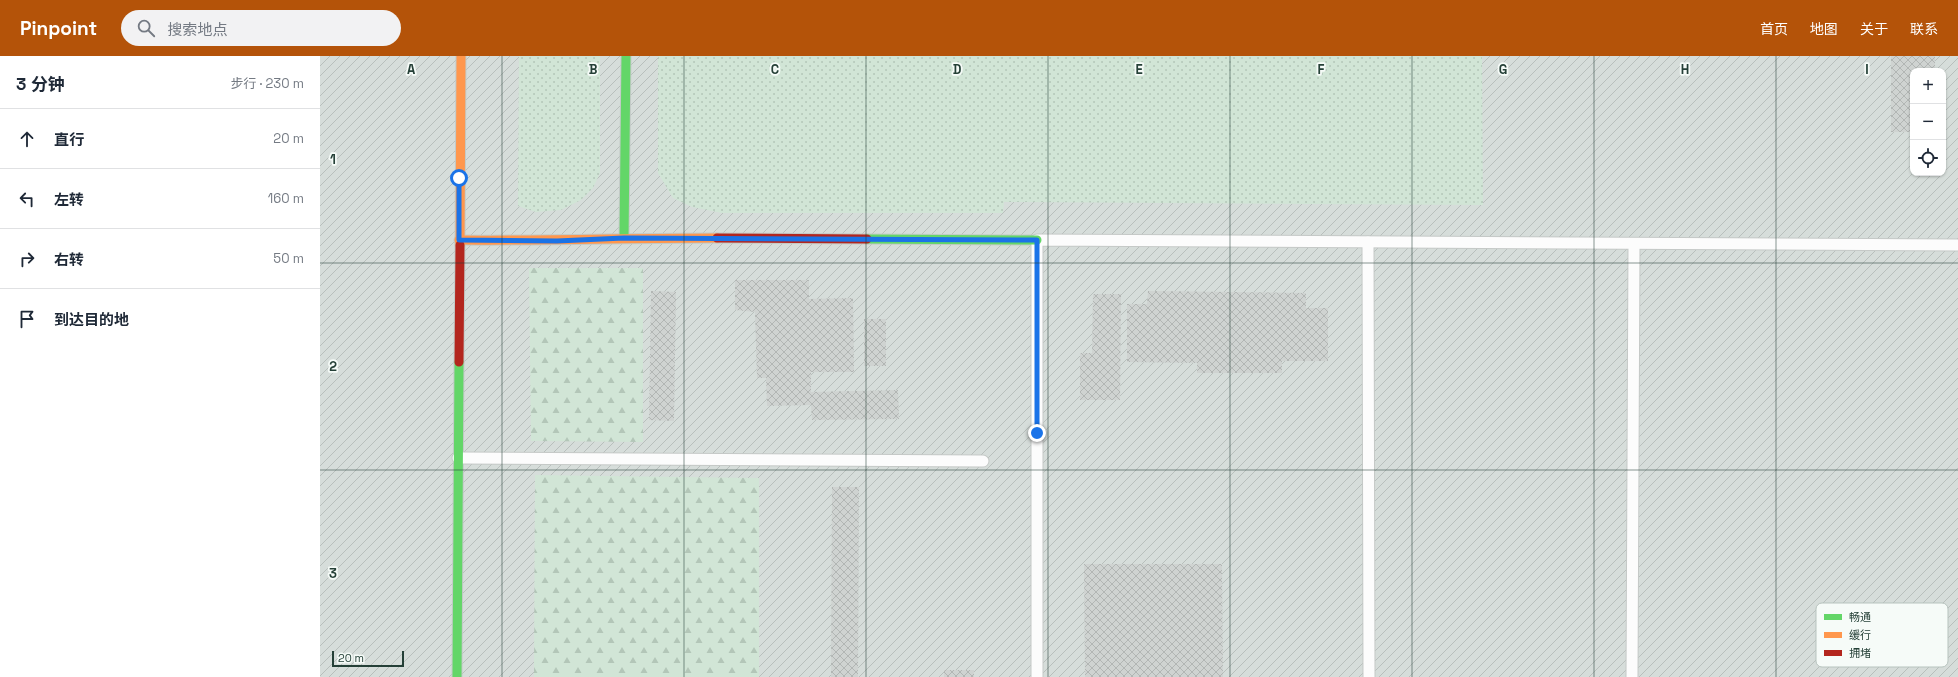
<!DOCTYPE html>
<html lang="zh">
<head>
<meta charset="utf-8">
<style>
  :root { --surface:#fff; --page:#f2f2f3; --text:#1f2937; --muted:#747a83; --line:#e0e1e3; --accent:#b45309 }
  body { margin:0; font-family:"Space Grotesk","Noto Sans SC",sans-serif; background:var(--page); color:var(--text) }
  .controls { position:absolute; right:12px; top:12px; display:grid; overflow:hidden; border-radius:8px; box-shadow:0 1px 3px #0004 }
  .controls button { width:36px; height:36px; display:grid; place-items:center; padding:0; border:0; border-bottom:1px solid var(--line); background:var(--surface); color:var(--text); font:20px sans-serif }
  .scale { position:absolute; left:12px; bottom:10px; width:72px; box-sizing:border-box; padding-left:4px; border:2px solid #254037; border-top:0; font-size:11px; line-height:14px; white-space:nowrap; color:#254037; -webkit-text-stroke:3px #f6fbf8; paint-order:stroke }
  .stop { position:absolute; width:12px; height:12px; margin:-9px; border:3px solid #1a73e8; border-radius:50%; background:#fff }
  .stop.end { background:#1a73e8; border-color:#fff; box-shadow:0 1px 4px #0008 }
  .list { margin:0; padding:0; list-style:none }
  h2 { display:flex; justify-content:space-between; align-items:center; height:52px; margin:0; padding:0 16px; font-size:17px }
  h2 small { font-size:13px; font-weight:400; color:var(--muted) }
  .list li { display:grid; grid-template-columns:26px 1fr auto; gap:12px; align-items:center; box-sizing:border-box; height:60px; padding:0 16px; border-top:1px solid var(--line) }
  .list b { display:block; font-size:15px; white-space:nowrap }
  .list em { font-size:13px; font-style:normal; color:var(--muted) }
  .icon { flex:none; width:22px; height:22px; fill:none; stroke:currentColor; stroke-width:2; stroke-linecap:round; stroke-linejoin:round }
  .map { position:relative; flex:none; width:1638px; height:621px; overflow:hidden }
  header { display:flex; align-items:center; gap:24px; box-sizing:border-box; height:56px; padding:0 20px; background:var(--accent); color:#fff }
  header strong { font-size:19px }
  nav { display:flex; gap:22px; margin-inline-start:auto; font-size:14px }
  .search { width:280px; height:36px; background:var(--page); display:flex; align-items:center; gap:10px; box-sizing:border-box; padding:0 14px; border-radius:22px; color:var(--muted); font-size:15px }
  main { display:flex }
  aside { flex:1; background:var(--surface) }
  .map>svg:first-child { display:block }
  .industrial { fill:url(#industrial-furrows); fill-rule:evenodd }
  .grass { fill:url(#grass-dots) }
  .forest { fill:url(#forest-firs) }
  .building { fill:url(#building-cross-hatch) }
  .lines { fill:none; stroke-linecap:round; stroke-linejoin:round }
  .lane-casing { stroke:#c5c9c7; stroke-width:13 }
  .fast-casing { stroke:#c3cac7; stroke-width:11 }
  .slow-casing { stroke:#c3cac7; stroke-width:11 }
  .jam-casing { stroke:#c3cac7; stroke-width:11 }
  .lane { stroke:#fcfcfc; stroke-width:11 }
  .fast { stroke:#63d668; stroke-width:9 }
  .slow { stroke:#ff974d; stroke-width:9 }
  .jam { stroke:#b3261e; stroke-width:9 }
  .route { stroke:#1a73e8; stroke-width:5 }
  .grid { fill:none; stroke:#254037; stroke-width:1; stroke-opacity:0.55 }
  .key { fill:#f6fbf8; stroke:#b7c3be; stroke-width:1 }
  .key-label { font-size:11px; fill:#254037 }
  .grid-label { font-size:13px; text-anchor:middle; font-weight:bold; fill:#254037; stroke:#f6fbf8; stroke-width:3.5; stroke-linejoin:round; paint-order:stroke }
</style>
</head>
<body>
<header>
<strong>Pinpoint</strong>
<div class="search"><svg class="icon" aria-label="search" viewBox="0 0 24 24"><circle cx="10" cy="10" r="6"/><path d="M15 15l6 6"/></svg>搜索地点</div>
<nav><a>首页</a><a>地图</a><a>关于</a><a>联系</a></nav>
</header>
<main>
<aside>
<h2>3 分钟<small>步行 · 230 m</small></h2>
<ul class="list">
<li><svg class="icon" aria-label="ahead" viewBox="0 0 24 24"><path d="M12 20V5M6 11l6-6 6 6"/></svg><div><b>直行</b></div><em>20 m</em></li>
<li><svg class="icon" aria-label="left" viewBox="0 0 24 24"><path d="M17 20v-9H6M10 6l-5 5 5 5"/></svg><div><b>左转</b></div><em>160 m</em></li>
<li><svg class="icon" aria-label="right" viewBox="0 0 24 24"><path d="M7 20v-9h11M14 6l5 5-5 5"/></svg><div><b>右转</b></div><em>50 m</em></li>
<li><svg class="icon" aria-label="arrive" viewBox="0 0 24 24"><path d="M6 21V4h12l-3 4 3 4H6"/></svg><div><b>到达目的地</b></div></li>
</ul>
</aside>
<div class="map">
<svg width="1638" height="621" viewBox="0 0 1638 621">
  <defs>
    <pattern id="industrial-furrows" width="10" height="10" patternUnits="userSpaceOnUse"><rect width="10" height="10" fill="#d6ddda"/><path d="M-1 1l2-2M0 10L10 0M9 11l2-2" fill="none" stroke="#b8bfbc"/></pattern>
    <pattern id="grass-dots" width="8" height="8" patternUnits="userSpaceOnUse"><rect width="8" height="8" fill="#d1e5d6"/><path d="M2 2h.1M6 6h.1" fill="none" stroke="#b3c6b8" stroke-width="1.8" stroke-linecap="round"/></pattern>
    <pattern id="forest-firs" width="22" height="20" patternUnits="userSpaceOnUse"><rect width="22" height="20" fill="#d1e5d6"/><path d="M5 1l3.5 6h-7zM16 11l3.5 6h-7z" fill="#b3c6b8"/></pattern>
    <pattern id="building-cross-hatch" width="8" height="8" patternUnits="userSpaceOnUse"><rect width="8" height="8" fill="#cfd3d1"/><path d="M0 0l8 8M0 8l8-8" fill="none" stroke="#b2b6b4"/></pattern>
  </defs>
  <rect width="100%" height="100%" fill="#e8ecea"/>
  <path class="industrial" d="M0,0H1638V621H0ZM1593,15H1623V117H1593Z"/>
  <g class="grass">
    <path d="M199,0H280V117L273,132L261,144L241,154L216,156L198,150Z"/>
    <path d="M338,0H1162L1163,149L684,146L683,157H402L372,151L353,142L338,117Z"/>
  </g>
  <g class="forest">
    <path d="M209,212H323V386L211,385Z"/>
    <path d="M215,419L439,422V621H214Z"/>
  </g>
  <g class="building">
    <path d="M1571,0H1615V15H1593V76H1571Z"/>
    <path d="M415,224H489V243L533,242L534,316H491V336L578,334L579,363L492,364L491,349L447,350L446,322H437L435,256L415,254Z"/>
    <path d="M331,235L356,236L354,365L329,364Z"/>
    <path d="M828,235L986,237V252H1008V305H962V317H877V307L807,306V248H827Z"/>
    <path d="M773,238H801L800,344H760V297H772Z"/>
    <rect x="544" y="263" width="22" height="47"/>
    <path d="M512,431H539L538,621H511Z"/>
    <path d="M764,508H902L903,621H765Z"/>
    <rect x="624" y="614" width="30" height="7"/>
  </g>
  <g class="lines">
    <defs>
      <g id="lane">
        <path d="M1048,186L1049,621"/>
        <path d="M138,402L663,405"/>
        <path d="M717,621V184L1638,189"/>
        <path d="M1312,621L1314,188"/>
      </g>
      <g id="fast">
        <path d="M304,182L306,0"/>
        <path d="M547,183L717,184"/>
        <path d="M137,621L139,306"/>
      </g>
      <g id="slow">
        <path d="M139,184C225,185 311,182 397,182"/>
        <path d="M140,189L141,0"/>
      </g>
      <g id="jam">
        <path d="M397,182L547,183"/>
        <path d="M139,306L140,189"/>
      </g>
    </defs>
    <use href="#lane" class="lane-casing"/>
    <use href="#fast" class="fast-casing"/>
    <use href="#slow" class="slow-casing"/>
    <use href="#jam" class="jam-casing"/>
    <use href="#lane" class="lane"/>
    <use href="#fast" class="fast"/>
    <use href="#slow" class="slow"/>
    <use href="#jam" class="jam"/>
  </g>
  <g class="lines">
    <path class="route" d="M139,122V184L237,185L304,182L717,184V377"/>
  </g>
  <path class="grid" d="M182,0V621M364,0V621M546,0V621M728,0V621M910,0V621M1092,0V621M1274,0V621M1456,0V621M0,207H1638M0,414H1638"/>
  <rect x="1496" y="547" width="132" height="64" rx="6" class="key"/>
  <rect x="1504" y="558" width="18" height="6" fill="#63d668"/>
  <rect x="1504" y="576" width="18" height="6" fill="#ff974d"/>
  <rect x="1504" y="594" width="18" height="6" fill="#b3261e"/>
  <g class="key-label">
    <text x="1529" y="565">畅通</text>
    <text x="1529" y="583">缓行</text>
    <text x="1529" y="601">拥堵</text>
  </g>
  <g class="grid-label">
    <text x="91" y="18">A</text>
    <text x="273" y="18">B</text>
    <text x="455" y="18">C</text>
    <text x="637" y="18">D</text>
    <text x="819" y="18">E</text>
    <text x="1001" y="18">F</text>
    <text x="1183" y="18">G</text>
    <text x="1365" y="18">H</text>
    <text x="1547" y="18">I</text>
    <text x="13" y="108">1</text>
    <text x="13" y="315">2</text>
    <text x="13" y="522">3</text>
  </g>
</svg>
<div class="controls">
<button>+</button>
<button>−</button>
<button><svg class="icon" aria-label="locate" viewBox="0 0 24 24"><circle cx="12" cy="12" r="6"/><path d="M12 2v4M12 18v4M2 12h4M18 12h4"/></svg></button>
</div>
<div class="scale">20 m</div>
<div class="stop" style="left:139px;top:122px"></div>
<div class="stop end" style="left:717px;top:377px"></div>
</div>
</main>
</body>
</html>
